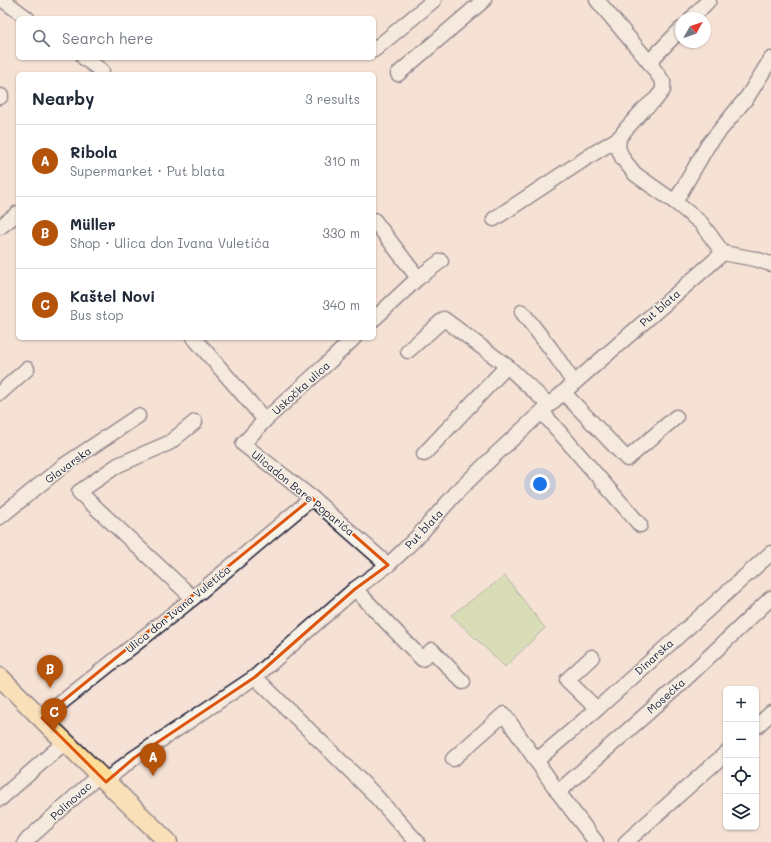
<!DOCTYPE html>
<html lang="en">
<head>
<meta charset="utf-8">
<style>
  :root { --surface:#fff; --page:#f6f6f7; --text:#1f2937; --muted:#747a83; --line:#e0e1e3; --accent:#b45309 }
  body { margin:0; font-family:Mali,sans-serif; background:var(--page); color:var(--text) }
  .controls { position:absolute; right:12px; bottom:12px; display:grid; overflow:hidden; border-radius:6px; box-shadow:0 1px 3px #0004 }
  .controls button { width:36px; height:36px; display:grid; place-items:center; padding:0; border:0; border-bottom:1px solid var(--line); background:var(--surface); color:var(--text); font:20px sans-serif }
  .compass { position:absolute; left:675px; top:12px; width:36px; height:36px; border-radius:50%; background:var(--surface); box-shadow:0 1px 3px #0004; rotate:50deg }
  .you { position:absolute; left:540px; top:484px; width:14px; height:14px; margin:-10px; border:3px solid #fff; border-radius:50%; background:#1a73e8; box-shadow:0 0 0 6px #1a73e833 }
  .badge { display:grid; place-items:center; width:26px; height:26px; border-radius:50%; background:var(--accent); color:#fff; font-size:13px; font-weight:700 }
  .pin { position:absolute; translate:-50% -33px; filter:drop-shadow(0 1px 2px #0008) }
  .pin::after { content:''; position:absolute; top:21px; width:14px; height:12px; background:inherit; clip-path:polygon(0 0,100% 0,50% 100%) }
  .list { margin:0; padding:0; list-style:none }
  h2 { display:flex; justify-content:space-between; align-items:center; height:52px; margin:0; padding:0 16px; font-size:17px }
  h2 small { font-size:13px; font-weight:400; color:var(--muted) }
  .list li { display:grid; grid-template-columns:26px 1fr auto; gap:12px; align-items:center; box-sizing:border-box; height:72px; padding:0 16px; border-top:1px solid var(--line) }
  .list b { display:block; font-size:15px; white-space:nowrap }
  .list p { margin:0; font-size:13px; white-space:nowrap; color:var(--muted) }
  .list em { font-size:13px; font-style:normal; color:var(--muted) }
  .icon { flex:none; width:22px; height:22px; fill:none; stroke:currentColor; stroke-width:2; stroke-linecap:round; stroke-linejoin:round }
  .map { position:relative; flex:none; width:771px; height:842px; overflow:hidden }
  .search { position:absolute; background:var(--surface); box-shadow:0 1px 3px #0004; left:16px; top:16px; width:360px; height:44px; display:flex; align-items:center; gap:10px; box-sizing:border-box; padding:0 14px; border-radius:6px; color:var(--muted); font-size:15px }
  .panel { position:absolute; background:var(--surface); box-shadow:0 1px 3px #0004; left:16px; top:72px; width:360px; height:268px; border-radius:6px }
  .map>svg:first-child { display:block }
  .green { fill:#b4d893; stroke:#6b7d67 }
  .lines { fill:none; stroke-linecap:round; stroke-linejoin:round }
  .minor-casing { stroke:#22223b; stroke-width:17 }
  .major-casing { stroke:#22223b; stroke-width:21 }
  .minor { stroke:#f7f3e8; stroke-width:14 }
  .major { stroke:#fedd96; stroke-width:18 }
  .marked { fill:none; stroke:#de560e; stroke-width:3; stroke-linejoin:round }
  .labels { text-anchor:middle; stroke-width:3; stroke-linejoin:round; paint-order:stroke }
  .street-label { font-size:11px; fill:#22223b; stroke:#f7f3e8 }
</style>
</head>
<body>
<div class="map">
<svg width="771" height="842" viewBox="0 0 771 842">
  <rect width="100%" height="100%" fill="#f6e1d6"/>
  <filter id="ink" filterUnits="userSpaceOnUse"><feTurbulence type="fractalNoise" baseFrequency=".025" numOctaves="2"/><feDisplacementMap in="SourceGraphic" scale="8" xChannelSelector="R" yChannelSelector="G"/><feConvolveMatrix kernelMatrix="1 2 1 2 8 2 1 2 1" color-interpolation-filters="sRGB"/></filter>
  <g filter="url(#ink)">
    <path class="green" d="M505,576L545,628L505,667L451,615Z"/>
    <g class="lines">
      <defs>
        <g id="minor">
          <path d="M3,0L27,18"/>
          <path d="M597,0L649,62L663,82V90L656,99L644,109L626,129L619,138L618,148L623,159L635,174L649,184L675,202L701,223L723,253"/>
          <path d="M692,18L709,0"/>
          <path d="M374,50L434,0"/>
          <path d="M84,58L102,71"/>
          <path d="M649,62L681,29"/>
          <path d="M398,74L484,0"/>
          <path d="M0,97L1,96"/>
          <path d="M675,202L708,145L748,96L771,59"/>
          <path d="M494,219L591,155L619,138"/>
          <path d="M374,220L418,278L374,319"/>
          <path d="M0,227L18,213"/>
          <path d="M723,253L755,259L771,264"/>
          <path d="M418,278L441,261"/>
          <path d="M522,312L551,349L574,383"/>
          <path d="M194,338L265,420"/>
          <path d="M354,338L330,361L265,420L243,444L312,498L388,565"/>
          <path d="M408,351L444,319L507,366L549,405"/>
          <path d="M0,393L27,369"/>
          <path d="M564,393L627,459L676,417"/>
          <path d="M542,412L640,525"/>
          <path d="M424,454L507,366"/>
          <path d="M0,517L63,466L138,416"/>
          <path d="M355,589L422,659L432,650L463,682"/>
          <path d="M193,598L79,492L118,465L169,443L195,422"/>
          <path d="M592,657L567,680L597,709"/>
          <path d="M255,677L372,792L417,842"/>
          <path d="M42,718L193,598L312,498"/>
          <path d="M756,727L771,713"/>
          <path d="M453,759L504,714L558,792L596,842"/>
          <path d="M536,761L597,709L771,553"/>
          <path d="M106,782L116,772L134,758L255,677L355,589L388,565L404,550L420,534L458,491L495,455L549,405L723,253"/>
          <path d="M558,792L676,688L771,598"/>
          <path d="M0,799L65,742"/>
          <path d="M25,842L99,775"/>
          <path d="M626,842L726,753"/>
        </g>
        <path id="major" d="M0,677L54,731L168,842"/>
      </defs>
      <use href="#minor" class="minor-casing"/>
      <use href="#major" class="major-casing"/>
      <use href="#minor" class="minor"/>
      <use href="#major" class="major"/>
    </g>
  </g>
  <path d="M0 0H771V842H0ZM312,498L388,565L355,589L255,677L134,758L106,782L42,718Z" fill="#f6e1d6" fill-opacity=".55" fill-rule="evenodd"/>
  <path class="marked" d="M312,498L388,565L355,589L255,677L134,758L106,782L42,718Z"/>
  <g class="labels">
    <g class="street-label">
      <text transform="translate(660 308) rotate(-41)" y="4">Put blata</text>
      <text transform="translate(301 388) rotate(-42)" y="4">Uskočka ulica</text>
      <text transform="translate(68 465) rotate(-36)" y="4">Glavarska</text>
      <text transform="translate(303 493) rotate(39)" y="4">Ulicadon Bare Poparića</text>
      <text transform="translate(424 529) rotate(-47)" y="4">Put blata</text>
      <text transform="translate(178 609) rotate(-39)" y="4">Ulica don Ivana Vuletića</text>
      <text transform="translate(654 657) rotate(-42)" y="4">Dinarska</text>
      <text transform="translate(666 696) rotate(-42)" y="4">Mosećka</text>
      <text transform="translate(71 801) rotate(-42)" y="4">Polinovac</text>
    </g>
  </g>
</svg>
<div class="controls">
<button>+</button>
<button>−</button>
<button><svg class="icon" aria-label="locate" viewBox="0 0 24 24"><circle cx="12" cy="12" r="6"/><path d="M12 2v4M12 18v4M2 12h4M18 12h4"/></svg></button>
<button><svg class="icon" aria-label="layers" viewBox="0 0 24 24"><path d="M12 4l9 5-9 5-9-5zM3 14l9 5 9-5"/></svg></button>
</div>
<svg class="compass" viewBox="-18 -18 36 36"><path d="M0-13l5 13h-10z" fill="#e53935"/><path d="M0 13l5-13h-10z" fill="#747a83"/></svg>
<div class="you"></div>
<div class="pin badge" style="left:153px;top:776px">A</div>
<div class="pin badge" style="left:50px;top:688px">B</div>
<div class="pin badge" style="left:54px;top:731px">C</div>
<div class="search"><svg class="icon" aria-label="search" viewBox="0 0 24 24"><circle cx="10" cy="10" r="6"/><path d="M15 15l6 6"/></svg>Search here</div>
<section class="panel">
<h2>Nearby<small>3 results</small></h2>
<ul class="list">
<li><span class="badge">A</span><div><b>Ribola</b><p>Supermarket · Put blata</p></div><em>310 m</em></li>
<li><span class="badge">B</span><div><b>Müller</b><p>Shop · Ulica don Ivana Vuletića</p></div><em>330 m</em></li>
<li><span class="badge">C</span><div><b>Kaštel Novi</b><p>Bus stop</p></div><em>340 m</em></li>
</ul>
</section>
</div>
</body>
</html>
